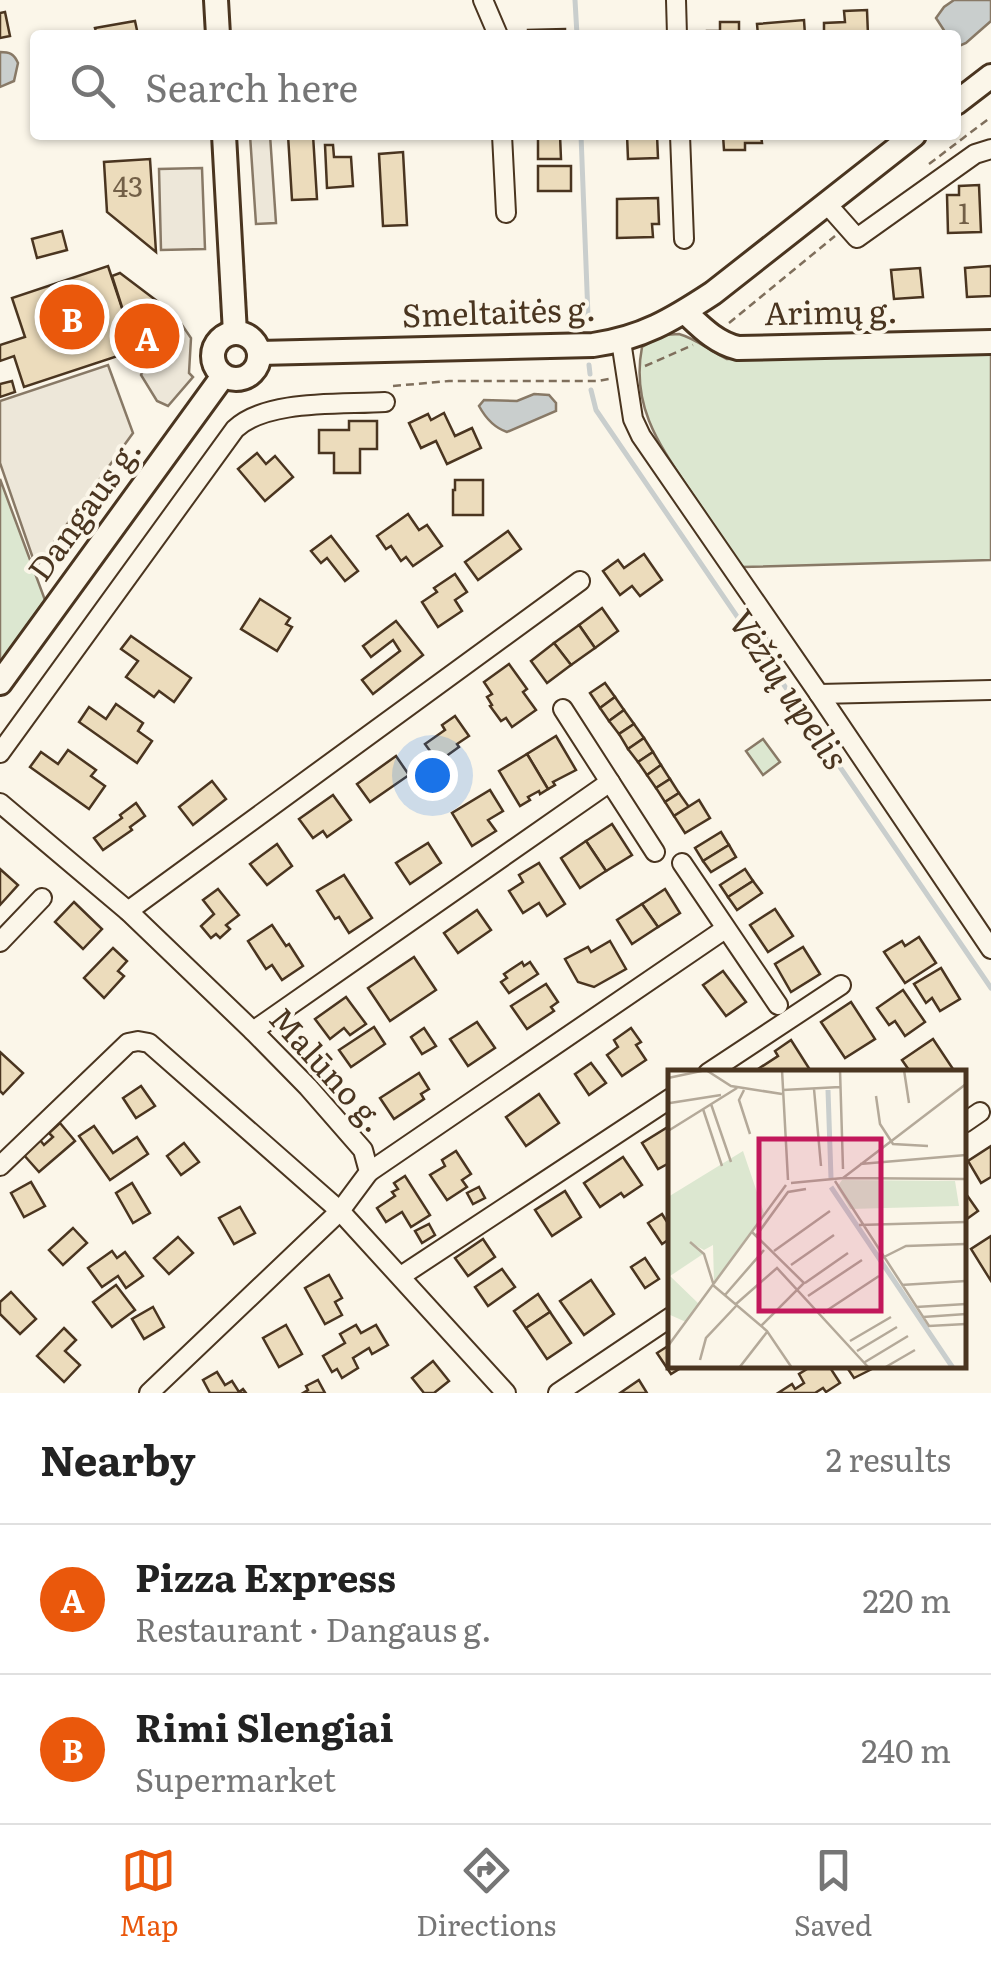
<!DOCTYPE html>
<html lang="en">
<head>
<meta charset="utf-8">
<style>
  :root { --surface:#fff; --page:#f2f2f2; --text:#222; --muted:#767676; --line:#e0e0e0; --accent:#ea580c }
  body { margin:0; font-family:Literata,serif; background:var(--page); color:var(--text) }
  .you { position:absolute; left:432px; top:775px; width:35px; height:35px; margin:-25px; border:8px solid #fff; border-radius:50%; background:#1a73e8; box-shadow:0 0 0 15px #1a73e833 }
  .badge { display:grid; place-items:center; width:65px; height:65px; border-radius:50%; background:var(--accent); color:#fff; font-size:32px; font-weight:700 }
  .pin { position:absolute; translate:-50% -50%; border:5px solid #fff; box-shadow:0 2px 10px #0006 }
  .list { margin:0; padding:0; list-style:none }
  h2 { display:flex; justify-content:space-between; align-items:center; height:130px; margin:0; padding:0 40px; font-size:42px }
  h2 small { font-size:32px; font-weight:400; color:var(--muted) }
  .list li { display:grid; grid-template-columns:65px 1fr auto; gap:30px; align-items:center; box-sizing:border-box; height:150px; padding:0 40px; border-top:2px solid var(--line) }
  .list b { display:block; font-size:38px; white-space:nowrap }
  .list p { margin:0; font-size:32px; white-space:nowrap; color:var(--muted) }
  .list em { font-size:32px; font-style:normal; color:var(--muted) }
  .icon { flex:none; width:55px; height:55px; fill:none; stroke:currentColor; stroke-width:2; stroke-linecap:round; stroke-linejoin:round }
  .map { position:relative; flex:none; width:991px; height:1393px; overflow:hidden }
  .search { position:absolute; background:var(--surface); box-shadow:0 2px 8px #0004; left:30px; right:30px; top:30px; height:110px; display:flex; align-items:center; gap:25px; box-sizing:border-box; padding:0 35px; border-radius:10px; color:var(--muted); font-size:38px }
  .sheet { height:430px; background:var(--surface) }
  nav { display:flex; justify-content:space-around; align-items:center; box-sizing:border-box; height:140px; border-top:2px solid var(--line); background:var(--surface); font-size:28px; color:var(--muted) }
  nav a { display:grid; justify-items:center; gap:5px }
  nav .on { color:var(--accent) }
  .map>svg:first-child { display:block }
  .green { fill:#dce7d0; stroke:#887966; stroke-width:2.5 }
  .parking { fill:#ede7d9; stroke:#887966; stroke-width:2.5 }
  .water { fill:#c9cecd; stroke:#887966; stroke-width:2.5 }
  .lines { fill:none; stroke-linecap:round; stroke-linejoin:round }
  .stream { stroke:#c9cecd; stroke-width:5 }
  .building { fill:#ecdcbc; stroke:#4a3520; stroke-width:2.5 }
  .minor-casing { stroke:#4a3520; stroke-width:22 }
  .major-casing { stroke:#4a3520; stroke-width:28 }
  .path { stroke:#7f6f5c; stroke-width:2.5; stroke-dasharray:8 5; stroke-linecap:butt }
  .minor { stroke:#fbf6e9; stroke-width:18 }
  .major { stroke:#fbf6e9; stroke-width:22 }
  .labels { text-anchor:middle; stroke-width:8; stroke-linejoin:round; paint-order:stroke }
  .number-label { font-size:28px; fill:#725f47 }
  .street-label { font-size:32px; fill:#4a3520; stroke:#fbf6e9 }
  .water-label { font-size:35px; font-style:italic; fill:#4a3520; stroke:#fbf6e9 }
  .inset-river { fill:none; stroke:#c9cecd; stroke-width:5 }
  .inset-road { fill:none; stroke:#b4a999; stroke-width:2.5 }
  .view { fill:#c2185b; fill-opacity:0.15; stroke:#c2185b; stroke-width:5 }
  .inset-edge { fill:none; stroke:#4a3520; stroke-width:5 }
</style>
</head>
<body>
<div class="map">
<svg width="991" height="1393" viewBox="0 0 991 1393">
  <rect width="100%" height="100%" fill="#fbf6e9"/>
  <g class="green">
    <path d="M679,334C697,339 710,351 727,359L991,352V560L742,567C724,541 707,515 689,489C658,443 631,405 642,347L663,335Z"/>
    <path d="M0,479L45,600L0,663Z"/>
    <path d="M763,739L780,762L763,775L746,751Z"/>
  </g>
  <g class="parking">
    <path d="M250,135H270L276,223L256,224Z"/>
    <path d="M202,168L205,249L161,250L159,169Z"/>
    <path d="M164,306L178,319L191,338L189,373L193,377L168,406L157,401L141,375L154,350Z"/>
    <path d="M108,365L133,433L36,567L0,463V401Z"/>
  </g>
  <g class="water">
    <path d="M954,0H991V21L966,43L957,47L956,35H947L936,18L944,7Z"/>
    <path d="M0,52C10,52 14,54 18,63L14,81L0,87Z"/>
    <path d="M534,394L549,395L556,403V411L507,432C495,428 485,417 479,406L484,400L517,401Z"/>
  </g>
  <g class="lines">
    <g class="stream">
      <path d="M575,0L577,35"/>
      <path d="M581,135L588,316"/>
      <path d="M589,365L590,374"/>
      <path d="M591,390L596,410L991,988"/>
    </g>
  </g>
  <g class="building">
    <path d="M867,10L868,35H824V23L845,22L844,11Z"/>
    <path d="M5,12L10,36L0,38V13Z"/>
    <path d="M804,20L805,35H758L757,24Z"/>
    <path d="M135,21L138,35H97L95,28Z"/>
    <path d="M720,22H739V35H707V31H720Z"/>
    <path d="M565,29V35H528V30Z"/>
    <path d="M288,135H313L317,199L292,200Z"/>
    <path d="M538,135H560L561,159H538Z"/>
    <path d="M627,135H657L658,158L628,159Z"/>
    <path d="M723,135H761L762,143H745V150H724Z"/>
    <path d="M325,145H333L334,157H351L353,186L327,188Z"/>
    <path d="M403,152L407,225L383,226L379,154Z"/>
    <path d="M150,159L156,252L107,212L104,162Z"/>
    <rect x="538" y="166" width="33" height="25"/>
    <path d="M979,185L981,232L948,233L947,195H959V186Z"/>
    <path d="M658,198L659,224H652L653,237L617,238V199Z"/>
    <path d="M62,231L67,250L37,258L32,239Z"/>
    <path d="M108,266L136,350L24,387L14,356L0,361V345L25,337L12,298Z"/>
    <path d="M991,266V296L967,297L965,268Z"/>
    <path d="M920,268L923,297L894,299L891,270Z"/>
    <path d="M120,273L161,304L153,349L137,354L112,276Z"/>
    <path d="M12,381L15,392L0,397V384Z"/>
    <path d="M444,413L455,436L472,428L481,448L447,464L436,441L421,448L409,423L428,414L431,420Z"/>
    <path d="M349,421H377V449H360V473H334V453H319V430H349Z"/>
    <path d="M257,453L266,464L275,456L293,477L265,501L238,469Z"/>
    <path d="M455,480H483V515H453V490H455Z"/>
    <path d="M408,514L419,530L427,525L442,546L413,566L406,557L401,561L391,546L386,549L377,536Z"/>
    <path d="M508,531L521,549L478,580L465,562Z"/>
    <path d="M331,536L358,571L345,581L327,558L321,563L311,551Z"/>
    <path d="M644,554L662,580L640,596L632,586L620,595L603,571L618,560L624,568Z"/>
    <path d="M455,574L467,592L455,600L462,611L438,627L422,602L437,592L434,588Z"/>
    <path d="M260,599L290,618L286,624L292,627L277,651L241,629Z"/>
    <path d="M602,608L618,631L595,648L579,625Z"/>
    <path d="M396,621L423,655L373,694L362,680L400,651L393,640L371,657L363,646Z"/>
    <path d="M579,625L595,648L571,665L554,643Z"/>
    <path d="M131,636L191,678L174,702L159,691L154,697L126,677L138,661L121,649Z"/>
    <path d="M554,643L571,665L547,683L531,661Z"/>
    <path d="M509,664L527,689L523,692L536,710L512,727L506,718L501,721L490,706L492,705L487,697L492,694L484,682Z"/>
    <path d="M605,683L615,697L600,708L590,693Z"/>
    <path d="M615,697L624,710L609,721L600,708Z"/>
    <path d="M116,704L143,723L138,731L152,741L137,763L79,722L89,707L106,719Z"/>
    <path d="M624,710L634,724L619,734L609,721Z"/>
    <path d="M455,716L469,736L457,744L459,747L438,762L425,744L445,730L442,725Z"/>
    <path d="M634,724L644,738L628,749L619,734Z"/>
    <path d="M556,736L576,770L553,782L555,785L548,789L527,754Z"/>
    <path d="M644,738L653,752L638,762L628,749Z"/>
    <path d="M68,750L96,770L91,776L105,786L89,809L30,767L41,752L58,764Z"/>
    <path d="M653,752L661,765L647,775L638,762Z"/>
    <path d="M527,754L548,789L540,794L539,791L528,797L530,800L520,806L499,771Z"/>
    <path d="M396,756L409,775L370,802L357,784Z"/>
    <path d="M661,765L670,779L656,788L647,775Z"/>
    <path d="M670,779L679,793L665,802L656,788Z"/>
    <path d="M212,781L226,799L193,825L179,807Z"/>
    <path d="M490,790L503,811L488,820L496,831L472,846L452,813Z"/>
    <path d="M679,793L689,807L674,816L665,802Z"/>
    <path d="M333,795L351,820L327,837L323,831L313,838L299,819Z"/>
    <path d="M699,800L710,818L685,833L674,816Z"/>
    <path d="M136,803L145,816L130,827L132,830L103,850L94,838L122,818L120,815Z"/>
    <path d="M612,824L632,855L606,871L586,841Z"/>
    <path d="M721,832L729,845L703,861L695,848Z"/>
    <path d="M586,841L606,871L580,888L561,858Z"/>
    <path d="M428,843L441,863L410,884L396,863Z"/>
    <path d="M277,844L292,866L267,885L250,864Z"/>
    <path d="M729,845L736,857L711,872L703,861Z"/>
    <path d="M539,863L565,904L547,916L539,903L523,913L509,891L523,882L519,875Z"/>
    <path d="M0,869L18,885L0,905Z"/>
    <path d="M745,869L753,881L728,897L720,885Z"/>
    <path d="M344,875L372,918L349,933L339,917L335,919L317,891Z"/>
    <path d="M753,881L762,893L737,910L728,897Z"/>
    <path d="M218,889L239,915L226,925L230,929L220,938L216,934L211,938L201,926L214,914L203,900Z"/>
    <path d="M665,889L680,913L658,927L642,904Z"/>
    <path d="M74,902L102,929L83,949L55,922Z"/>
    <path d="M642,904L658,927L632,944L617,920Z"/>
    <path d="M775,909L793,936L768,952L750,925Z"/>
    <path d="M477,910L491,930L458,953L444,933Z"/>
    <path d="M272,925L286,946L289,944L303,966L282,980L272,965L266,969L248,941Z"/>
    <path d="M919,937L936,963L905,983L884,952L902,941L905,946Z"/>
    <path d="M610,941L626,969L594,987L578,982L565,959L588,947L591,952Z"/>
    <path d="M803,947L820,974L791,992L775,964Z"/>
    <path d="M113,948L127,961L118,971L124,976L104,998L84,978Z"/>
    <path d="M414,957L436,990L390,1021L368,988Z"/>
    <path d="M522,962L524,966L530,962L538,974L509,993L501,982L507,978L504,974Z"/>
    <path d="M941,968L960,999L940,1011L932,998L926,1003L914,984Z"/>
    <path d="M723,971L746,1002L726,1016L703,985Z"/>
    <path d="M546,984L558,1002L551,1007L554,1011L527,1029L511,1006Z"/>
    <path d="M903,990L925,1022L905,1036L895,1021L889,1025L877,1008Z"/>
    <path d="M346,997L366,1024L350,1035L344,1028L330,1039L315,1019Z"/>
    <path d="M851,1002L875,1039L845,1058L821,1022Z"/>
    <path d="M477,1022L495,1048L468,1066L450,1039Z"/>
    <path d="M374,1027L385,1044L351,1067L339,1050Z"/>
    <path d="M424,1028L436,1046L422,1054L411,1037Z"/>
    <path d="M631,1028L641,1042L636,1045L646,1060L622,1076L607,1055L618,1047L614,1040Z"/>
    <path d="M933,1039L955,1072L911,1073L902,1060Z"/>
    <path d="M791,1040L812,1073H761L758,1069L778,1056L775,1051Z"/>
    <path d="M0,1052L23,1073L3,1094L0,1091Z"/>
    <path d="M591,1063L606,1083L589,1095L575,1074Z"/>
    <path d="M419,1073L429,1089L421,1094L424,1099L394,1119L380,1098Z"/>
    <path d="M141,1086L155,1106L136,1118L123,1098Z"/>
    <path d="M539,1094L559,1123L526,1146L506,1117Z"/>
    <path d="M60,1123L75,1141L39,1172L23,1154L40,1140L44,1145L53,1137L49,1133Z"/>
    <path d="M671,1125V1162L658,1169L642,1143Z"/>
    <path d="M94,1126L113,1153L137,1137L148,1154L110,1180L79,1136Z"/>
    <path d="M184,1143L199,1162L181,1175L167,1156Z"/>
    <path d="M991,1146V1177L981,1183L968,1161Z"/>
    <path d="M456,1151L471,1174L462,1180L467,1187L447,1200L430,1175L445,1166L442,1160Z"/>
    <path d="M623,1157L642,1185L624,1197L621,1193L600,1207L584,1183Z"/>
    <path d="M405,1176L430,1215L411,1227L402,1212L386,1222L377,1208L395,1196L392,1192L398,1189L394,1183Z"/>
    <path d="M31,1182L45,1206L24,1217L11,1193Z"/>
    <path d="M132,1183L150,1213L133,1223L116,1193Z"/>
    <path d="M479,1187L485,1198L473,1204L467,1193Z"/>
    <path d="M565,1191L581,1217L552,1236L535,1210Z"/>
    <path d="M964,1191L978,1211L964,1221Z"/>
    <path d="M240,1207L255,1233L234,1244L219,1218Z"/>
    <path d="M662,1214L671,1228V1238L662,1244L648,1223Z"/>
    <path d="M429,1224L435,1235L422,1243L415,1231Z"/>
    <path d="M73,1228L87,1243L63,1265L49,1250Z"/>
    <path d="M991,1236V1281L971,1249Z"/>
    <path d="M178,1237L193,1253L169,1274L154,1258Z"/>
    <path d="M483,1239L495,1257L468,1276L455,1258Z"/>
    <path d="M112,1251L117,1258L125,1252L143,1276L126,1288L118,1276L102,1287L88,1268Z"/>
    <path d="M645,1258L659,1279L645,1288L631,1267Z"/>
    <path d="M502,1269L515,1287L488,1306L475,1287Z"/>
    <path d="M329,1275L342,1298L335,1302L342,1315L325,1324L305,1288Z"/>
    <path d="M591,1280L614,1314L584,1335L560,1301Z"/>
    <path d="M116,1285L135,1310L112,1327L93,1302Z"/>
    <path d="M11,1292L36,1319L20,1334L0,1314V1302Z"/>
    <path d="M538,1294L550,1312L526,1328L514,1311Z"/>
    <path d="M153,1307L164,1327L144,1339L132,1319Z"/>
    <path d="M550,1312L571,1343L547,1359L526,1328Z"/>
    <path d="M286,1325L302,1354L279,1367L263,1338Z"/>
    <path d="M356,1325L361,1333L376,1325L388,1345L372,1354L369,1348L353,1358L358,1368L342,1378L337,1369L332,1372L323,1356L345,1343L340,1334Z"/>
    <path d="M64,1328L76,1340L65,1351L80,1365L64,1382L37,1356Z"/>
    <path d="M671,1344V1366H684L671,1374L657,1353Z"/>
    <path d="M433,1361L449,1381L434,1393H424L412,1378Z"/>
    <path d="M812,1366L814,1368L829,1366L840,1383L826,1392L823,1388L815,1393H778L792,1384L795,1389L804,1383L799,1374Z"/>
    <path d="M846,1366H878L854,1378Z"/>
    <path d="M217,1372L225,1385L232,1381L239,1392L243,1389L246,1393H210L203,1380Z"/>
    <path d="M318,1380L325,1393H303L308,1390L306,1386Z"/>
    <path d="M639,1380L647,1393H620Z"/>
  </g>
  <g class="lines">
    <defs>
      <g id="minor">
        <path d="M483,0L498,35"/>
        <path d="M676,0L677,35"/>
        <path d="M502,135L506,213"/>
        <path d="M680,135L684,239"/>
        <path d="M826,203L857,238L975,154L991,149"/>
        <path d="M621,341L633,419L641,436L819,694L991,949"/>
        <path d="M819,694L991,690"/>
        <path d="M563,709L655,852"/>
        <path d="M0,753L235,429C267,399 341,405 385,402"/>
        <path d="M0,803L128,911L253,1031L308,1087L363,1150L369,1172L340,1211L149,1393"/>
        <path d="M682,863L778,1005"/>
        <path d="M128,911L580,581"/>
        <path d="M0,942L42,898"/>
        <path d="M253,1031L610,782"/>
        <path d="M708,1073L841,985"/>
        <path d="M964,1123L980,1112"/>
        <path d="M0,1166L128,1043L138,1041L149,1043L340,1211L506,1393"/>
        <path d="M369,1172L725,929"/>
        <path d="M401,1276L671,1098"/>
        <path d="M558,1393L671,1317"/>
      </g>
      <g id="major">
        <path d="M216,0L218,35"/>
        <path d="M956,103L991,76"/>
        <path d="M224,135L235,333"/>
        <path d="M685,312C701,327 716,343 738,348L991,342"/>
        <circle cx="236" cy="356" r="23"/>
        <path d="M259,353L593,345C642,338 672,320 713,293L914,135"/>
        <path d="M0,683L223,376"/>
      </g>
    </defs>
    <use href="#minor" class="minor-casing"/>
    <use href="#major" class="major-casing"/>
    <g class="path">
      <path d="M929,164L991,117"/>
      <path d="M729,323L835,236"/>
      <path d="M645,366L693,345"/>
      <path d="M393,386L449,381H598L609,379"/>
    </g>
    <use href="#minor" class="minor"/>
    <use href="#major" class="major"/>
  </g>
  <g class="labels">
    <g class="number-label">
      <text x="128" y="197">43</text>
      <text x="964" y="224">1</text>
    </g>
    <g class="street-label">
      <text transform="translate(499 313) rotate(-2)" y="11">Smeltaitės g.</text>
      <text transform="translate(831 313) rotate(-1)" y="11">Arimų g.</text>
      <text transform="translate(85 510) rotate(-54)" y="11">Dangaus g.</text>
      <text transform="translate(327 1070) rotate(48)" y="11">Malūno g.</text>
    </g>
    <g class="water-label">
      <text transform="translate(788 690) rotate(56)" y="12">Vėžių upelis</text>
    </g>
  </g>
  <g transform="translate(668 1070)">
    <rect width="298" height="298" fill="#fbf6e9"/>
    <path d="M75,81L96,143L46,212L45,175L36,180L21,172L35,184L2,206L31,234L18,252L0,244V127ZM287,111L291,136L182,139L169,117L174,110Z" fill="#dce7d0"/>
    <path class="inset-river" d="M160,20L163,108M163,117L285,298"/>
    <path class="inset-road" d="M38,0L63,16L114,24M114,0L120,110M172,0L175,99M236,0L241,33M0,8L38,0M146,19L153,96M76,20L71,30L82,64M115,20L172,17M208,26L212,54L225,74L260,76M2,33L53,25M43,34L63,92M35,39L54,96M0,61L69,18M192,94L298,85M175,108L298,109M167,111L261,256L298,254M123,113L175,108L298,14M191,155L298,152M84,162L136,213L93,256M88,166L120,122L138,119M22,172L36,184L46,216L99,261L124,298M106,181L162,141M214,188L238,176L298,174M123,195L166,165M137,213L180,183M233,215L298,211M57,225L96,180M140,226L194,190M68,234L109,198L201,298M248,237L298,234M155,243L211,206M255,247L298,244M182,271L223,247M0,276L118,115M189,281L229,257M32,290L38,268L69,235M197,292L240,266M71,298L99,262M216,298L247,280"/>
    <path class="view" d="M91,69H213V241H91Z"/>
    <rect width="298" height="298" class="inset-edge"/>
  </g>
</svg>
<div class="you"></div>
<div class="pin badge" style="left:147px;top:336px">A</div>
<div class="pin badge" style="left:72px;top:317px">B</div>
<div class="search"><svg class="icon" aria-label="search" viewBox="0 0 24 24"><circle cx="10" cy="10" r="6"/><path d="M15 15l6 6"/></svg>Search here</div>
</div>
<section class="sheet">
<h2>Nearby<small>2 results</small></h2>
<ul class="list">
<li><span class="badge">A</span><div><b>Pizza Express</b><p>Restaurant · Dangaus g.</p></div><em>220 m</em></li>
<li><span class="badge">B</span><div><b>Rimi Slengiai</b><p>Supermarket</p></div><em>240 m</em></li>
</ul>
</section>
<nav>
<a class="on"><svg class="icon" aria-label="map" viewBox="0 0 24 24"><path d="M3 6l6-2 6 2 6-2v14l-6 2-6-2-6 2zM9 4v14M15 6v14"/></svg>Map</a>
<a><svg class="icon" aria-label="directions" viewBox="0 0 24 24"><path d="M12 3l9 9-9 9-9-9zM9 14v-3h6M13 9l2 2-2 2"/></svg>Directions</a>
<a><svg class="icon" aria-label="saved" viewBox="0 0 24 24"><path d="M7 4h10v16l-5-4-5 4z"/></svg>Saved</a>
</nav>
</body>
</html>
